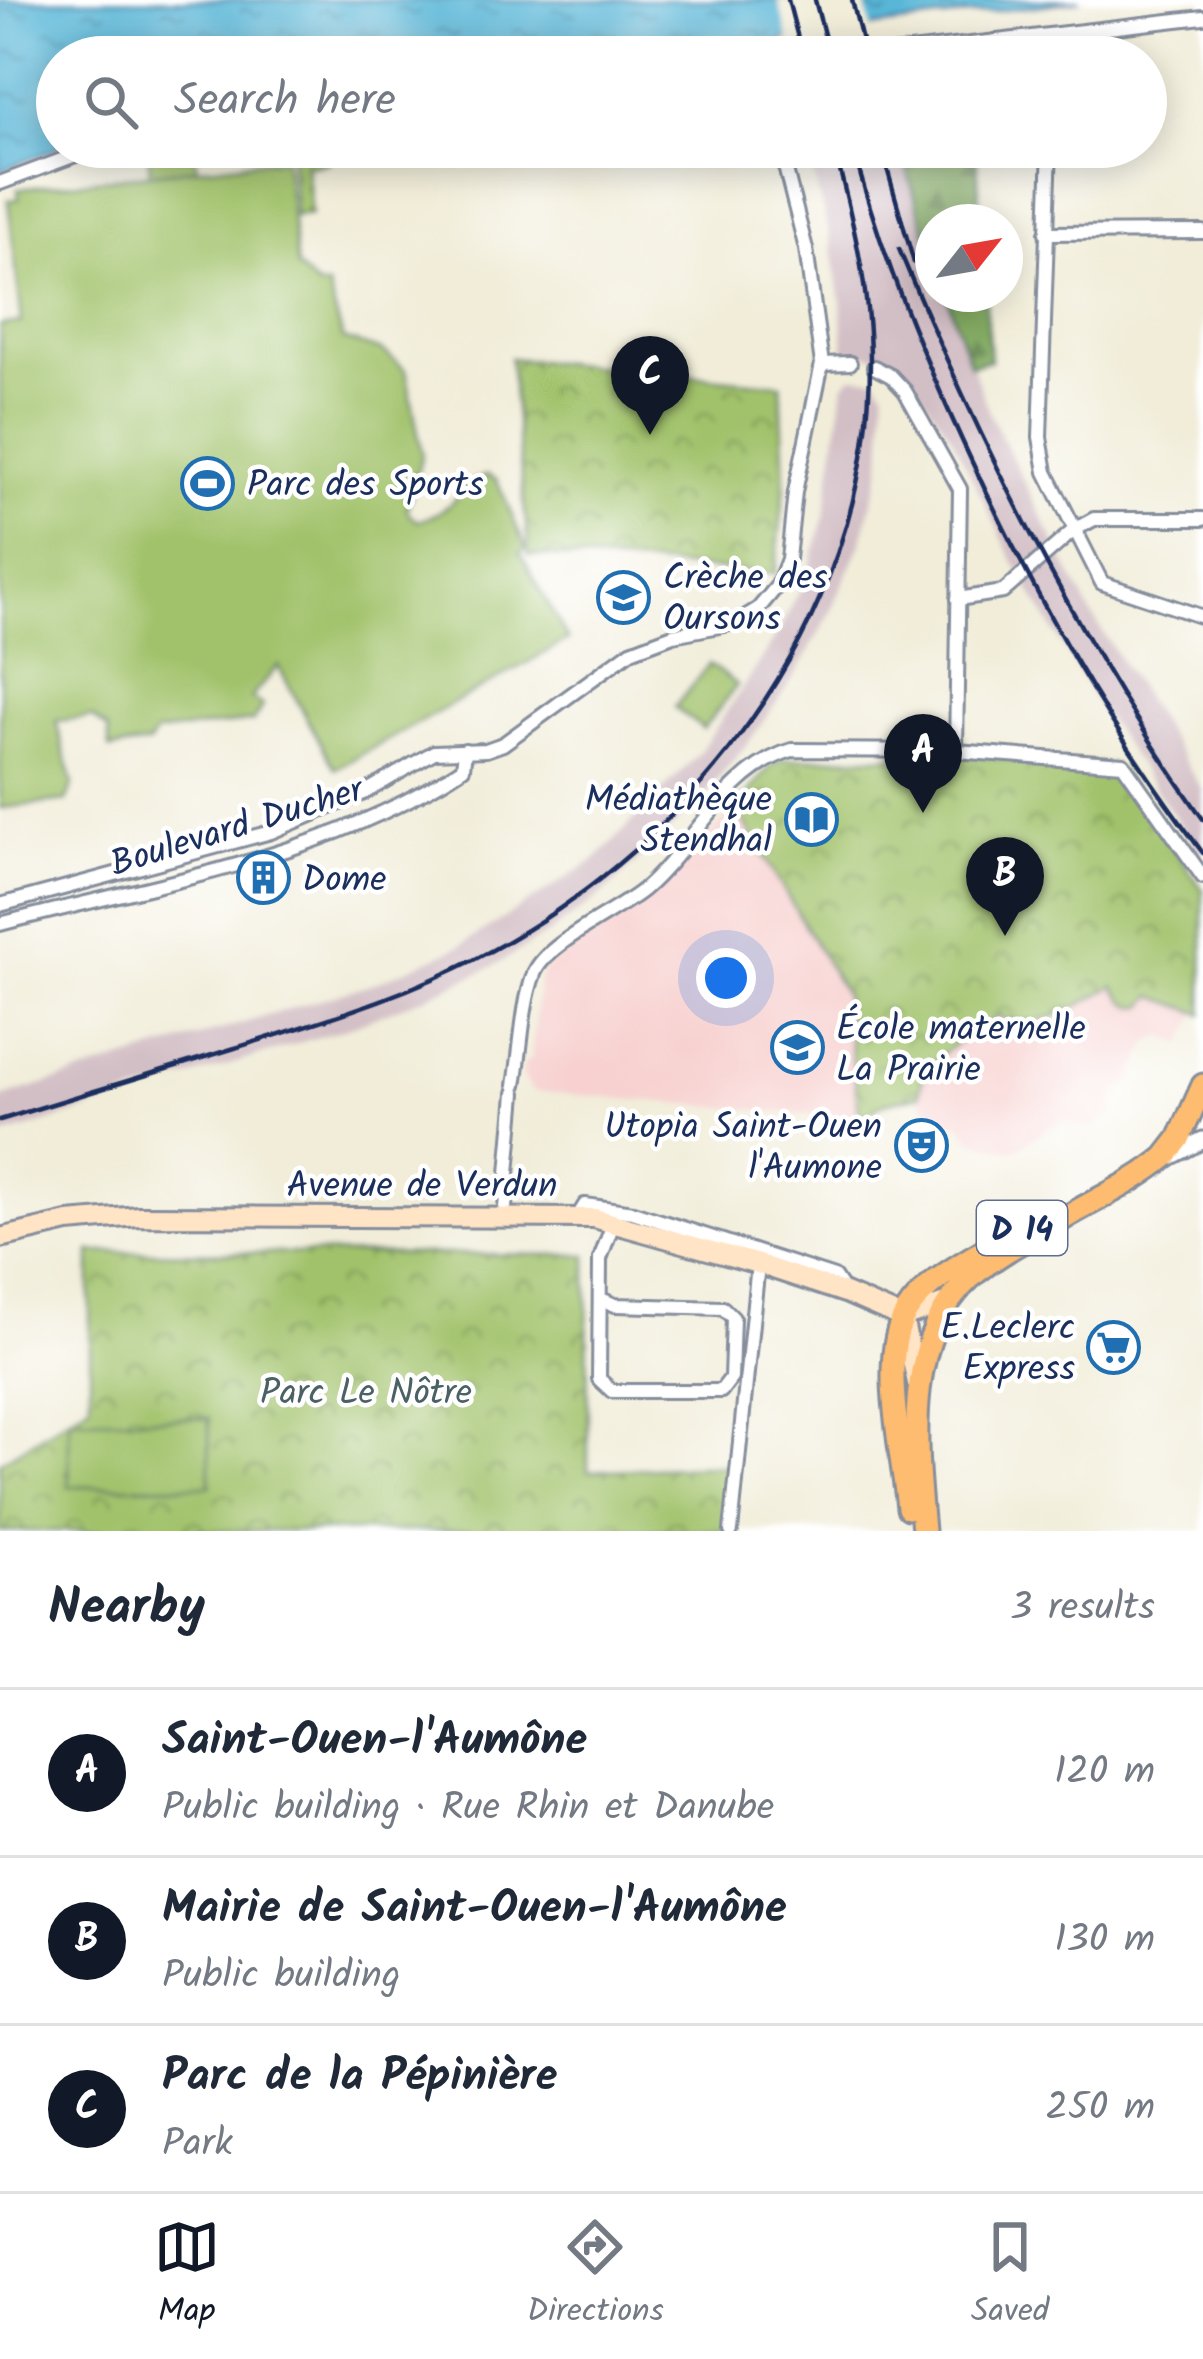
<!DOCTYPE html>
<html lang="en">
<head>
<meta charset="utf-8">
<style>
  :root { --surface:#fff; --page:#f6f6f7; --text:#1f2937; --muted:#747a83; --line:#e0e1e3; --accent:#111827 }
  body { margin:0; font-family:Kalam,sans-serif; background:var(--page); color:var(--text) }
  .compass { position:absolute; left:915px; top:204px; width:108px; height:108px; border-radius:50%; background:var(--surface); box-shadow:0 6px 30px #0003; rotate:59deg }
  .you { position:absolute; left:726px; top:978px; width:42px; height:42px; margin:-30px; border:9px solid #fff; border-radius:50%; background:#1a73e8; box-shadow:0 0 0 18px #1a73e833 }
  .badge { display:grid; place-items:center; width:78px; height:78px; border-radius:50%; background:var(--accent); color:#fff; font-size:39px; font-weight:700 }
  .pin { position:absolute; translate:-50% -99px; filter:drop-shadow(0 3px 6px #0008) }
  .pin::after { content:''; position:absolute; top:63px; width:42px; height:36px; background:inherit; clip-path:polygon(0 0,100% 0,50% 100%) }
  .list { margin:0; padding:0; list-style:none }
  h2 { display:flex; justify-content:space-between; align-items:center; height:156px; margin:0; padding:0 48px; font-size:51px }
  h2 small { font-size:39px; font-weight:400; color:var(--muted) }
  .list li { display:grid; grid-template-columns:78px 1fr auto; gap:36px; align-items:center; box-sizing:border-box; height:168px; padding:0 48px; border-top:3px solid var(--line) }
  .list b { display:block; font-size:45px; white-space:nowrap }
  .list p { margin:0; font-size:39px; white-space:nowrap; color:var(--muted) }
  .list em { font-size:39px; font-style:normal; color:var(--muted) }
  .icon { flex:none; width:66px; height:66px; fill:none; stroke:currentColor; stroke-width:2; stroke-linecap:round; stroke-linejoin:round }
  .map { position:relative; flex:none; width:1203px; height:1531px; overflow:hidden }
  .search { position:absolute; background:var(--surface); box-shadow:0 6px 30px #0003; left:36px; right:36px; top:36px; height:132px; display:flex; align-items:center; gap:30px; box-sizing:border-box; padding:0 42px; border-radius:66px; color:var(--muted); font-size:45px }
  .sheet { height:660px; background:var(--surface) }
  nav { display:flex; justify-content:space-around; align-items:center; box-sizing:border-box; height:168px; border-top:3px solid var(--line); background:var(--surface); font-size:33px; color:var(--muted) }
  nav a { display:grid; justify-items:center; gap:6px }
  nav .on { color:var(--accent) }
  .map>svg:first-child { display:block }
  .built { fill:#f7d0cf }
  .industrial { fill:#d2bec5 }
  .grass { fill:url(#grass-dots); stroke:#5e7864; stroke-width:3 }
  .forest { fill:url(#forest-firs); stroke:#4e6c5e; stroke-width:3 }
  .park { fill:url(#park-crowns); stroke:#5e7864; stroke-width:3 }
  .pitch { fill:#a1c26b; stroke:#5e7864; stroke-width:3 }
  .water { fill:url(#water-ripples); stroke:#3a729a; stroke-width:3 }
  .pier { fill:#f1edd9 }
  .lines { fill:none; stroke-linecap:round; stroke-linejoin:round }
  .minor-casing { stroke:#868e9c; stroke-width:18 }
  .tertiary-casing { stroke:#868e9c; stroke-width:21 }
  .secondary-casing { stroke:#868e9c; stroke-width:24 }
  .primary-casing { stroke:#868e9c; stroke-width:27 }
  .minor { stroke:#fff; stroke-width:12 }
  .tertiary { stroke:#fff; stroke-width:15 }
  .secondary { stroke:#ffe4c6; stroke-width:18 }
  .primary { stroke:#febc70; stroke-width:21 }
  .rail { stroke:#1b2f5e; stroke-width:4.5 }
  .labels { text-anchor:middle; stroke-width:9; stroke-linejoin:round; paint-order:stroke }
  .shield { fill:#fff; stroke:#5f6d8e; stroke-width:3 }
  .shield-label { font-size:33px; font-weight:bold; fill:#1b2f5e }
  .poi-label { font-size:36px; fill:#1b2f5e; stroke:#fff; text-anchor:start }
  .street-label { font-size:36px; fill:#1b2f5e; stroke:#fff }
  .park-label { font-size:36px; fill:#4a6263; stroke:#fff }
</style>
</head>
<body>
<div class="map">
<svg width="1203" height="1531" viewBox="0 0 1203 1531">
  <defs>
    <pattern id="grass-dots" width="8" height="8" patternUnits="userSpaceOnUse" patternTransform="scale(3)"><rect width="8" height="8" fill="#a1c26b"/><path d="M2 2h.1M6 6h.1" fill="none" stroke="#829e5b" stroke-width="1.8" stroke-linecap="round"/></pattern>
    <pattern id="forest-firs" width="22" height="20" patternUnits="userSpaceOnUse" patternTransform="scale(3)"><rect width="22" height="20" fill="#80a85f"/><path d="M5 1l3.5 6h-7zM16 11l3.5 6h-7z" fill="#688952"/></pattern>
    <pattern id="park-crowns" width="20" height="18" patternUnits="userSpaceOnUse" patternTransform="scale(3)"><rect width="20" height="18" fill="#a1c26b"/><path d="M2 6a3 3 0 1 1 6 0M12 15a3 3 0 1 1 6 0" fill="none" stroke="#829e5b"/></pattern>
    <pattern id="water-ripples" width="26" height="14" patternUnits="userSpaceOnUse" patternTransform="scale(3)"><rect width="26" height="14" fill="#59b6d7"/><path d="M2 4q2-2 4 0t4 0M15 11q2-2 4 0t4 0" fill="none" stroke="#4994b2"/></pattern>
  </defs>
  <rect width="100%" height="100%" fill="#fff"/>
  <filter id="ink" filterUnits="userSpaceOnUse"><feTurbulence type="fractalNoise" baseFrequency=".00833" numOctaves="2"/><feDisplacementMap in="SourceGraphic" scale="24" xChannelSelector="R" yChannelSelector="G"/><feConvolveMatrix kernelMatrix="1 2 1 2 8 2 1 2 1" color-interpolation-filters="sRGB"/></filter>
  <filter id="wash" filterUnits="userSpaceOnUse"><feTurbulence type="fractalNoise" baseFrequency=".004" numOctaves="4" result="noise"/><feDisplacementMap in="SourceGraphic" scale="48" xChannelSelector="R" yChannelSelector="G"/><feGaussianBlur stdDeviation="2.7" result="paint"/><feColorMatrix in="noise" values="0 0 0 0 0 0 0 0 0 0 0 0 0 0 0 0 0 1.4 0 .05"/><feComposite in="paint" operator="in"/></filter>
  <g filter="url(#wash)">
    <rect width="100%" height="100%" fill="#f1edd9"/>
    <g class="built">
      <path d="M736,808L844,993L860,1119L532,1091L523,1077V1065L531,1058L539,979L545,968L650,892Z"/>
      <path d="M1114,986L1126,1003L1152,996L1198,1013L1183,1044L1163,1036L1149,1042L1130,1083L1115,1094L1112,1116L1090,1129L1065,1120L1012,1151L971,1140L962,1124L936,1117L923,1104L919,1087L924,1072L967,1036L998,1017L1035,1023L1058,1018Z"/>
    </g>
    <g class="industrial">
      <path d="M806,147H900L933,256V294H946L989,412L1089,610L1203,791V857L1098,707L1015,564L952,437L911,378L885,358L844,350L841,303L830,238Z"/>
      <path d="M852,376L876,378L885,390L882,466L861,543L830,614L794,677L751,739L706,794L607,891L550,933L492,967L425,997L344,1029L0,1137V1098L377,982L460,946L596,859L699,753L777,635L807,576L825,515L844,385Z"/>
    </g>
    <path class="grass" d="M290,147H332L333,151L327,152L328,163L306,166L311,214L295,216Z"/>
    <g class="forest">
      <path d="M900,147H976L981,222H933V256Z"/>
      <path d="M946,294H985L990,360L970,365Z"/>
    </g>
    <g class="park">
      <path d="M148,147H194L197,169L150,174Z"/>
      <path d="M510,358L781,384L785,486L775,574L529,555Z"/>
      <path d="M954,755L1112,766L1119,770L1203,890V1014L1153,996L1146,1005C1130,1011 1122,998 1114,986C1074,1007 1045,1032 998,1017C972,1033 917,1061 920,1095L883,1103L860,1119L844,993L736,808L771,766L784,759Z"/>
      <path d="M90,1252L587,1255L588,1471L731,1465L725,1531H0V1462L90,1404Z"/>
    </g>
    <g class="pitch">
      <path d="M285,158L297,267L318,287H328L343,339L383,351L406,370L422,454L407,509L411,517L418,521C434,517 459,502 462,486L487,475L497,480L526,549L520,553L568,640L335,769L278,666L251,698L263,706L253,721L156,733L148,744L110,749L108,729L92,717L56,721L73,784L66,801L0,808V325L22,322L8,200L19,199L18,189Z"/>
      <path d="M709,664L737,685L703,729L675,707Z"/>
      <path d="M209,1418L210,1486L69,1487V1419Z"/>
    </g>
    <path class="water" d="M0,0H1081L786,39L777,46L633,57H57V147H61L0,171Z"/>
    <path class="pier" d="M778,0H864L873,33L790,44Z"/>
  </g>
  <g filter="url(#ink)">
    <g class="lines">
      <defs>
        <g id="minor">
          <path d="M858,57L1203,17"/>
          <path d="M1053,57L1054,35"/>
          <path d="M1050,147L1040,437L1046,472L1102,583L1203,617"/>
          <path d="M0,183L97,147"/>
          <path d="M1046,233L1203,232"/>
          <path d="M822,364L850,363"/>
          <path d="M874,367L891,376L905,391L960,489L956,751"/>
          <path d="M958,599L1003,592L1074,530L1094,519H1203"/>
          <path d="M0,905L271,832L364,793L434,752L486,750L503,744L631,651L673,635L735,623L758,609L778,585L788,559L795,492L822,364L806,249L780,147"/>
          <path d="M0,924C156,883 327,858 463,768L465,750"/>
          <path d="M515,1085C521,1052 522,1005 534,974C545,943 617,912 644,889C694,846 725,770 792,750L956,751L1123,764L1203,877"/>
          <path d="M577,1218L585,1205L633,1212L834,1277L844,1292"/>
          <path d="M504,1219L515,1093"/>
          <path d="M601,1299L615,1305L723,1308L733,1318L731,1378L721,1391H612L599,1379L600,1259L614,1221"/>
          <path d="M731,1531L758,1264"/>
        </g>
        <path id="tertiary" d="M1168,1158L1203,1140"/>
        <g id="secondary">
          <path d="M0,1238L68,1222L139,1216L594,1218L758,1264L845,1293L903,1318"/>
          <path d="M903,1318L917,1383"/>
          <path d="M903,1318L948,1302"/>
        </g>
        <g id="primary">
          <path d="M908,1508C903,1457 878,1358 906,1313C926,1281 963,1263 994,1244"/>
          <path d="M923,1531C916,1449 902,1340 970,1278C997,1254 1031,1237 1063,1219C1096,1199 1135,1182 1165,1157L1179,1139L1203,1085"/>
        </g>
      </defs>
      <use href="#minor" class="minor-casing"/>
      <use href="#tertiary" class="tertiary-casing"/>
      <use href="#secondary" class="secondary-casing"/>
      <use href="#primary" class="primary-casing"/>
      <use href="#minor" class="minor"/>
      <use href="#tertiary" class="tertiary"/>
      <use href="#secondary" class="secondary"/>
      <use href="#primary" class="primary"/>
      <g class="rail">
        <path d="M788,0L803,57"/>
        <path d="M815,0L830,57"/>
        <path d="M852,0L866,57"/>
        <path d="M853,147C881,257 924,359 972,462C1036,599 1111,732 1203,853"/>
        <path d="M881,147L914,263"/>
        <path d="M899,249C982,448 1078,642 1203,819"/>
        <path d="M0,1120C78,1096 156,1072 235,1048C310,1025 386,1002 457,968C687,858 870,624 870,362C870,289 852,217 834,147"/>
      </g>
    </g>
  </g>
  <defs>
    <symbol id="stadium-ring" viewBox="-11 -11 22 22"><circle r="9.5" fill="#fff" stroke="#1f6fb2" stroke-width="1.5"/><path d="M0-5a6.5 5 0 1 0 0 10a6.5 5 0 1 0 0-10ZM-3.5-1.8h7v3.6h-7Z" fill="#1f6fb2"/></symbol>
    <symbol id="school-ring" viewBox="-11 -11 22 22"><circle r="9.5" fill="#fff" stroke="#1f6fb2" stroke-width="1.5"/><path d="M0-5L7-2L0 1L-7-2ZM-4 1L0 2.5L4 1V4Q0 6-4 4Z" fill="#1f6fb2"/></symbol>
    <symbol id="library-ring" viewBox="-11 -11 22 22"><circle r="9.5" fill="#fff" stroke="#1f6fb2" stroke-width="1.5"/><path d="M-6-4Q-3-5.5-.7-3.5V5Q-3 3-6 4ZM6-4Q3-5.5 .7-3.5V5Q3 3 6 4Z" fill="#1f6fb2"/></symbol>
    <symbol id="building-ring" viewBox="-11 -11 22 22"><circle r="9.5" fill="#fff" stroke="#1f6fb2" stroke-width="1.5"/><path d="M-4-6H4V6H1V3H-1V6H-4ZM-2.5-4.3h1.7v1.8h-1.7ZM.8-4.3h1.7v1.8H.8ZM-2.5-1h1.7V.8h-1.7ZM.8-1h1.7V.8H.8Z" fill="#1f6fb2"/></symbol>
    <symbol id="theatre-ring" viewBox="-11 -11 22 22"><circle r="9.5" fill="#fff" stroke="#1f6fb2" stroke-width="1.5"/><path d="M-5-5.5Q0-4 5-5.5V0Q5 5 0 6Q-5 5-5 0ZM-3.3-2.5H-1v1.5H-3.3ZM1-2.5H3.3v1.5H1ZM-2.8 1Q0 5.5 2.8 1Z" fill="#1f6fb2"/></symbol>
    <symbol id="supermarket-ring" viewBox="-11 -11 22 22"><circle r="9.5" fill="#fff" stroke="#1f6fb2" stroke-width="1.5"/><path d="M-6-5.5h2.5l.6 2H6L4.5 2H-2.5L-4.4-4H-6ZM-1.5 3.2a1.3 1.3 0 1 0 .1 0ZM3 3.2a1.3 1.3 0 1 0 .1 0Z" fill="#1f6fb2"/></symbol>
  </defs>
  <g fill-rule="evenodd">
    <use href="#stadium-ring" x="178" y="454" width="59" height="59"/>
    <use href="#school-ring" x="594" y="568" width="59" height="59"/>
    <use href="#library-ring" x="782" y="790" width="59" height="59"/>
    <use href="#building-ring" x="234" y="848" width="59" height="59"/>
    <use href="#school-ring" x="768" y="1018" width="59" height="59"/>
    <use href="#theatre-ring" x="892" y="1116" width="59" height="59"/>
    <use href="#supermarket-ring" x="1084" y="1318" width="59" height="59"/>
  </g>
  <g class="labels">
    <rect class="shield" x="977" y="1201" width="90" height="54" rx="9"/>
    <g class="shield-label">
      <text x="1022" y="1240">D 14</text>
    </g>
    <g class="poi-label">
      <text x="247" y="496">Parc des Sports</text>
      <text x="663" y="589">Crèche des<tspan x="663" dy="41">Oursons</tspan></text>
      <text x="772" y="811" text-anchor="end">Médiathèque<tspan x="772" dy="41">Stendhal</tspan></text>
      <text x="302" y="891">Dome</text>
      <text x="836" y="1040">École maternelle<tspan x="836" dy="41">La Prairie</tspan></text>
      <text x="882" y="1138" text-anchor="end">Utopia Saint-Ouen<tspan x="882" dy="41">l'Aumone</tspan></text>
      <text x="1075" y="1339" text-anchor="end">E.Leclerc<tspan x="1075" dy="41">Express</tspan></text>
    </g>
    <g class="street-label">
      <text transform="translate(236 825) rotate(-17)" y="13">Boulevard Ducher</text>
      <text x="422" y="1197">Avenue de Verdun</text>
    </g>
    <g class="park-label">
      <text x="366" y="1404">Parc Le Nôtre</text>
    </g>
  </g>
</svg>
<svg class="compass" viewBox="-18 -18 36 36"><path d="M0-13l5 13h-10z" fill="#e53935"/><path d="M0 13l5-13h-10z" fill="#747a83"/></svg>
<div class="you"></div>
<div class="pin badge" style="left:923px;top:813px">A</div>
<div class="pin badge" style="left:1005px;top:936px">B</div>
<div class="pin badge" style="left:650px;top:435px">C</div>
<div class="search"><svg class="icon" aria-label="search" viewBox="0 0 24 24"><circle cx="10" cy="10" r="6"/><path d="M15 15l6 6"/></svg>Search here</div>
</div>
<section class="sheet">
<h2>Nearby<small>3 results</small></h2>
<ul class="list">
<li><span class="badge">A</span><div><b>Saint-Ouen-l'Aumône</b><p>Public building · Rue Rhin et Danube</p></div><em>120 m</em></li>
<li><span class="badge">B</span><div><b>Mairie de Saint-Ouen-l'Aumône</b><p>Public building</p></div><em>130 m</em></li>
<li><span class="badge">C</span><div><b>Parc de la Pépinière</b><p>Park</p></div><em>250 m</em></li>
</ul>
</section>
<nav>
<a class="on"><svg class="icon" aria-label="map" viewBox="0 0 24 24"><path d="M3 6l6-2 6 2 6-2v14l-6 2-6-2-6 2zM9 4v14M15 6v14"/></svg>Map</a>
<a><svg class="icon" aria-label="directions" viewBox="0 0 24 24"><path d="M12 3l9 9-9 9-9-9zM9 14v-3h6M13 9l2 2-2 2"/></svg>Directions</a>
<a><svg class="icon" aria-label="saved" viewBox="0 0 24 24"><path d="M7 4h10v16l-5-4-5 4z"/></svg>Saved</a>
</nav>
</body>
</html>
